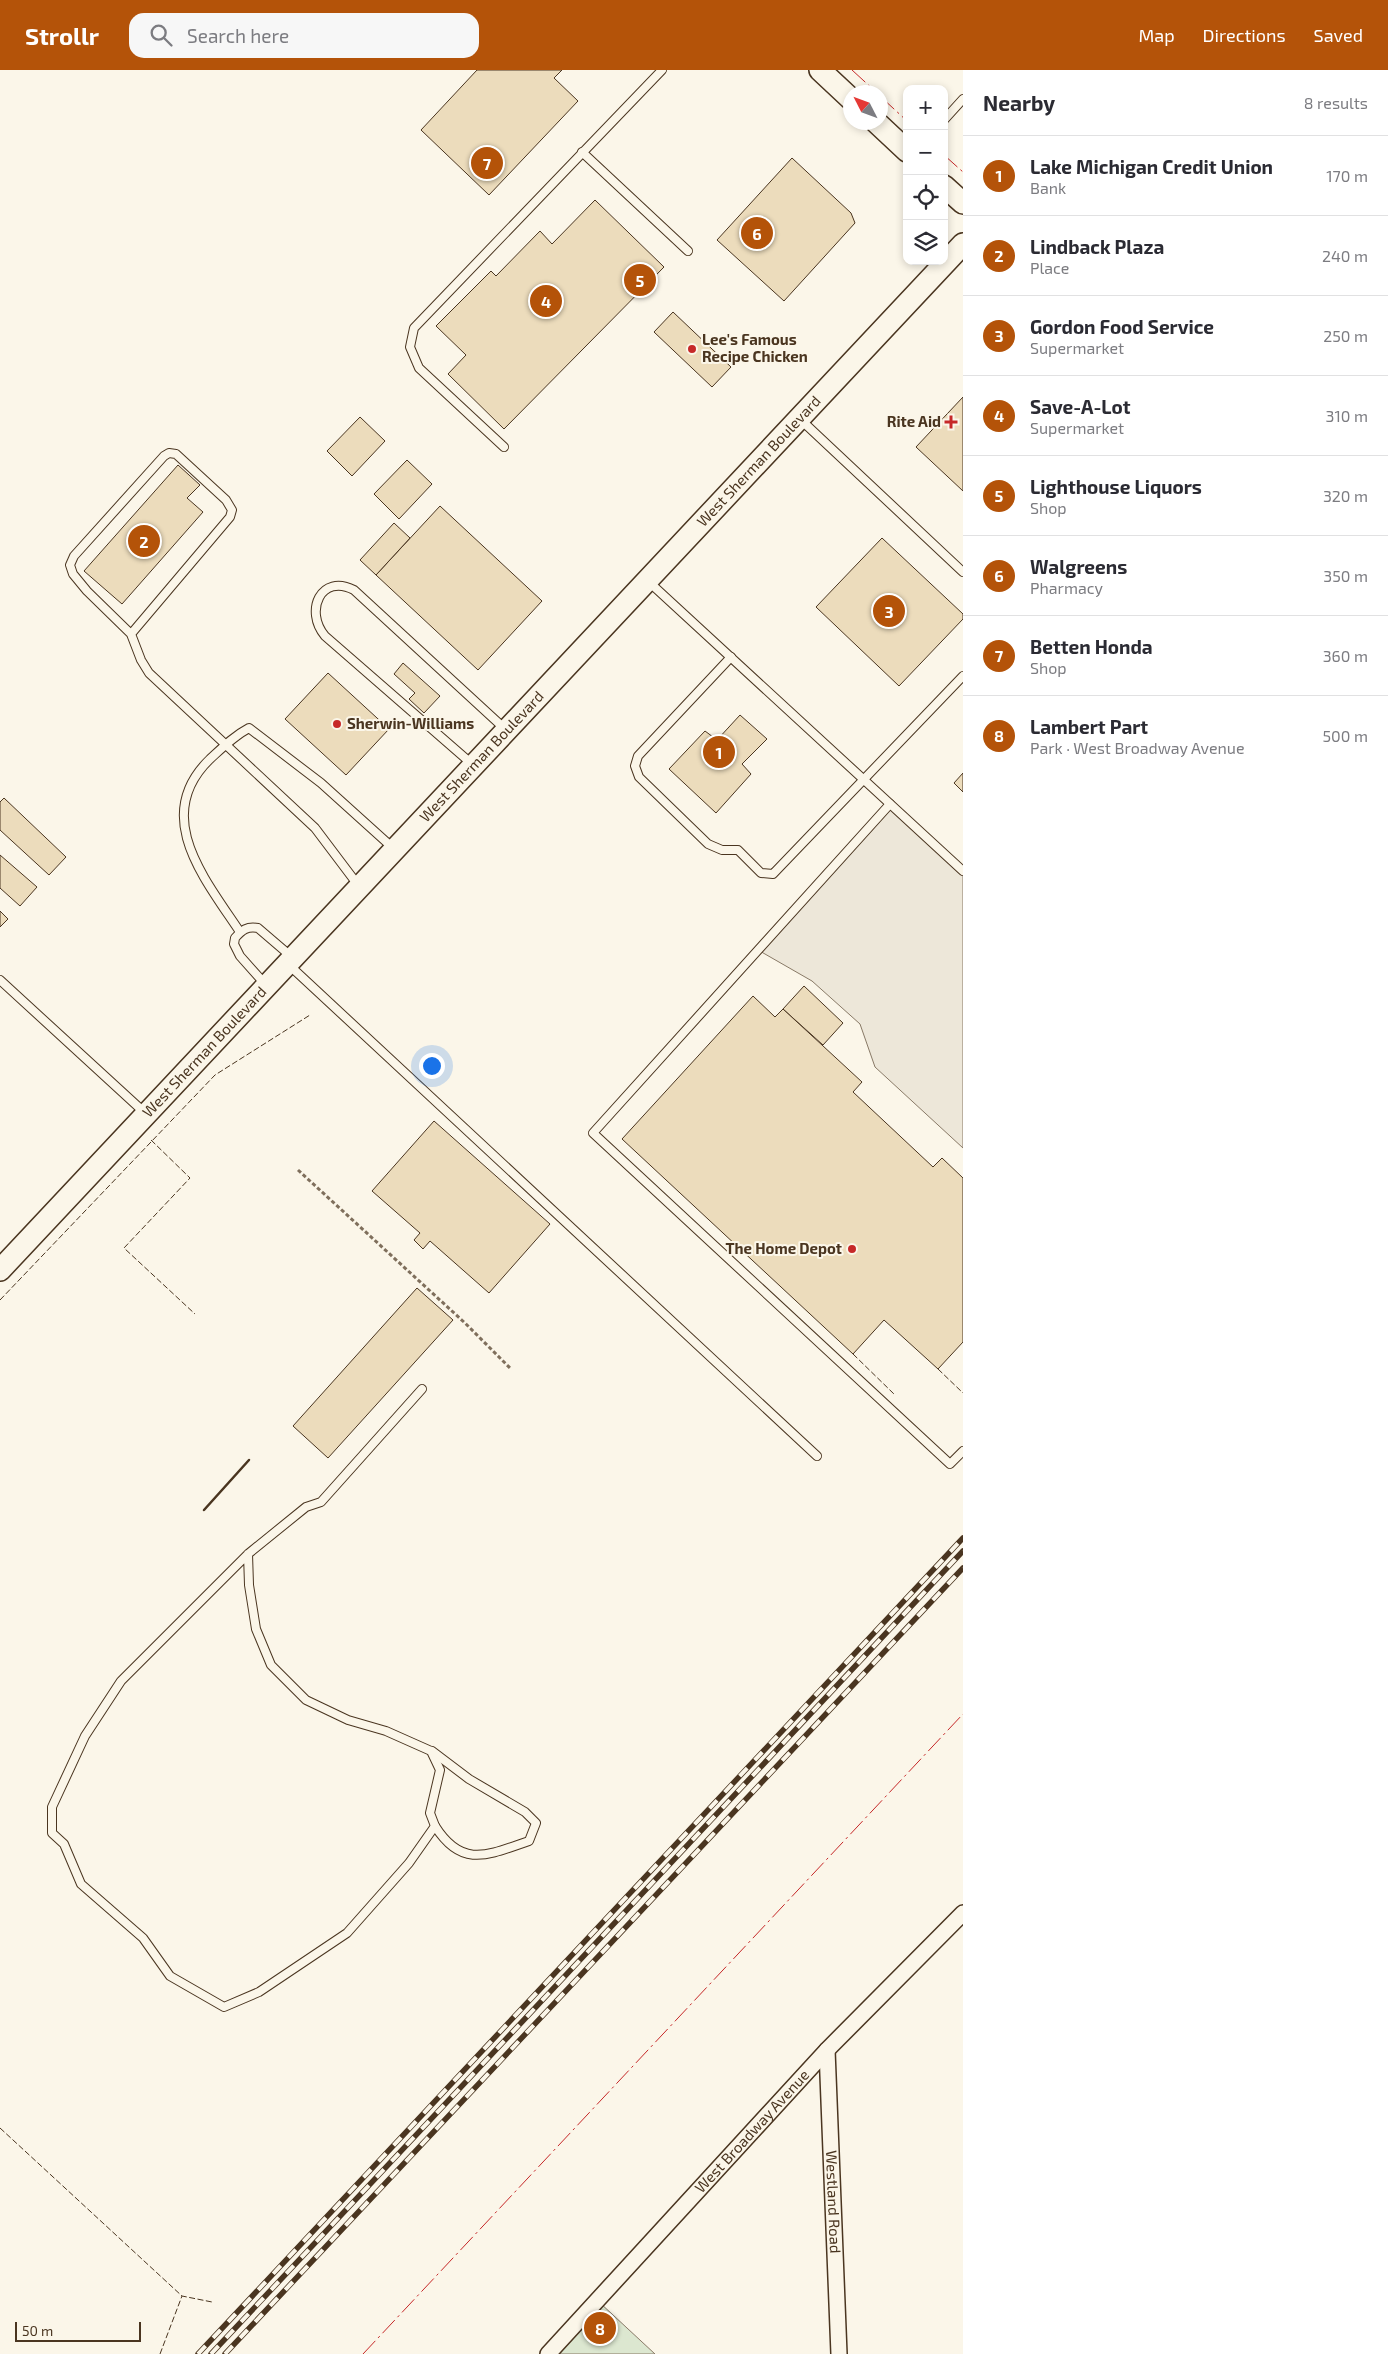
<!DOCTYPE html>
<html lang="en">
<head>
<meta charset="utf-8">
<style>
  :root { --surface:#fff; --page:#f7f7f7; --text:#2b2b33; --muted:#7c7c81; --line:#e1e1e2; --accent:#b45309 }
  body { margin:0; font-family:"Exo 2",sans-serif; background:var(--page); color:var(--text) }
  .controls { position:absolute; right:15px; top:15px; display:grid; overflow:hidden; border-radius:10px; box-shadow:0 2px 8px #0003 }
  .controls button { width:45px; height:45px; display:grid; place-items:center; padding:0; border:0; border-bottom:1px solid var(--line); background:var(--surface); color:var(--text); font:25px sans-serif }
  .compass { position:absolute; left:843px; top:15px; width:45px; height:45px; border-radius:50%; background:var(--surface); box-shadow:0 2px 8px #0003; rotate:312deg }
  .scale { position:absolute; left:15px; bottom:12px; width:126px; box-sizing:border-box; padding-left:5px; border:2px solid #4a3520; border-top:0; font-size:14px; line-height:18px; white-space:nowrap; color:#4a3520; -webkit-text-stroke:4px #fbf6e9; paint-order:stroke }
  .you { position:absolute; left:431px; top:995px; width:18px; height:18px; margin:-12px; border:4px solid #fff; border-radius:50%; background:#1a73e8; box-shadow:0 0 0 8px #1a73e833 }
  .badge { display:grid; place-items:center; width:32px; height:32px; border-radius:50%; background:var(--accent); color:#fff; font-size:16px; font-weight:700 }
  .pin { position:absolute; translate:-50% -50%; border:2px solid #fff; box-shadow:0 1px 5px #0006 }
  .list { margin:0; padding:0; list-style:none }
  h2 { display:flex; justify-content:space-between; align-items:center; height:65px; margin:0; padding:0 20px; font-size:21px }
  h2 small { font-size:16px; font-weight:400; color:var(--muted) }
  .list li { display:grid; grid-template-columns:32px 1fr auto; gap:15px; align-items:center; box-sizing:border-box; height:80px; padding:0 20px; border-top:1px solid var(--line) }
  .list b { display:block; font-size:19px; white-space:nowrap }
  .list p { margin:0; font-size:16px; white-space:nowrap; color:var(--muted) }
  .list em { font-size:16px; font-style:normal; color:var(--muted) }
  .icon { flex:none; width:28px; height:28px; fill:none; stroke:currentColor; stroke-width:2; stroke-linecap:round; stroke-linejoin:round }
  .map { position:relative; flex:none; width:963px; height:2284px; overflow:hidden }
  header { display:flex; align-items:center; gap:30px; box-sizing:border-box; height:70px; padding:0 25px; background:var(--accent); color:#fff }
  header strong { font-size:24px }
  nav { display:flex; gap:28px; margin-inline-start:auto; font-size:18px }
  .search { width:350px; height:45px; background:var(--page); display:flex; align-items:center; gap:12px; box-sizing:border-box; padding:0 18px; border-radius:15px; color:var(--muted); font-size:19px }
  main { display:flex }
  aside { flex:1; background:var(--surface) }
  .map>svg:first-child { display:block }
  .green { fill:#dce7d0; stroke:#887966 }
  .parking { fill:#ede7d9; stroke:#887966 }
  .building { fill:#ecdcbc; stroke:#4a3520 }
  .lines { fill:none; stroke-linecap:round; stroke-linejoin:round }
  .service-casing { stroke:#4a3520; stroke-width:10 }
  .minor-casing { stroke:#4a3520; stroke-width:18 }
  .secondary-casing { stroke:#4a3520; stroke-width:24 }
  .path { stroke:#7f6f5c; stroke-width:3; stroke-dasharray:4 2.5; stroke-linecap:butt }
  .service { stroke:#fbf6e9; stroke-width:8 }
  .minor { stroke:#fbf6e9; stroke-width:15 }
  .secondary { stroke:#fbf6e9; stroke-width:21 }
  .rail-casing { stroke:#4a3520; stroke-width:5.5 }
  .rail { stroke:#fbf6e9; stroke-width:4; stroke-dasharray:11; stroke-linecap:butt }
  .fence { stroke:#4a3520; stroke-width:1; stroke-dasharray:6 2.5; stroke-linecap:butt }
  .wall { stroke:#4a3520; stroke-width:2.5 }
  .power { stroke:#c62828; stroke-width:1; stroke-dasharray:18 4 2.5 4; stroke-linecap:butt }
  .poi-dot { fill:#c62828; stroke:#fbf6e9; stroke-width:2 }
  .labels { text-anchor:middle; stroke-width:4; stroke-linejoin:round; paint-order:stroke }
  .poi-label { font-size:15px; font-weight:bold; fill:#4a3520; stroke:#fbf6e9; text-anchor:start }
  .street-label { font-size:15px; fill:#4a3520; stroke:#fbf6e9 }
</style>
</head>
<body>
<header>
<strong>Strollr</strong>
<div class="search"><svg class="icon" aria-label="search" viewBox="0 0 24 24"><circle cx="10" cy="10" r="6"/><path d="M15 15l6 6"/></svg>Search here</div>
<nav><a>Map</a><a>Directions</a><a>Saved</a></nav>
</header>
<main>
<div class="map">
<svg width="963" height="2284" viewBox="0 0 963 2284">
  <rect width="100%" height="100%" fill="#fbf6e9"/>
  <path class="green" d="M599,2232L655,2284H548Z"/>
  <path class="parking" d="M890,734L963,801V1078L875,997L860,954L812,911L758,880Z"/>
  <g class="building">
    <path d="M477,0H562L554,8L578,31L489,125L421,60Z"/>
    <path d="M792,88L851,143L855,153L784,231L717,170Z"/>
    <path d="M595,130L664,197L504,359L448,304L466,285L436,256L491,201L496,206L540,161L552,174Z"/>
    <path d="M673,242L731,297L712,317L654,262Z"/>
    <path d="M963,327V421L916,377Z"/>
    <path d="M360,347L385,371L352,406L327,381Z"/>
    <path d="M407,390L432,414L399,449L374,424Z"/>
    <path d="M178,395L200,415L187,428L203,442L122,534L84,501Z"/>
    <path d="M440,436L542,531L478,600L376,505Z"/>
    <path d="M394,453L410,468L376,505L360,490Z"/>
    <path d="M882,468L963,544V549L899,616L816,537Z"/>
    <path d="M403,593L440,626L424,643L409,629L415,623L394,604Z"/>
    <path d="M328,603L389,659L346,705L285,649Z"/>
    <path d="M740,645L767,669L742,694L751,704L716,743L669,699L705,661L717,670Z"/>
    <path d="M963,703V722L954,713Z"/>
    <path d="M4,728L66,787L49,805L0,760V732Z"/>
    <path d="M0,785L37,817L20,836L0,818Z"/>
    <path d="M0,841L8,849L0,857Z"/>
    <path d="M804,916L843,953L823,975L783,939Z"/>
    <path d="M753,926L775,947L783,939L862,1012L853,1022L933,1097L942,1088L963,1108V1272L938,1299L884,1250L853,1284L622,1069Z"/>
    <path d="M434,1051L550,1154L489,1223L430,1171L423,1179L414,1170L420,1163L372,1121Z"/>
    <path d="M417,1218L453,1250L328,1388L293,1356Z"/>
  </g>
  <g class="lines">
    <defs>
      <g id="service">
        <path d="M944,50L963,29"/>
        <path d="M582,82L688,181"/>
        <path d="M801,350L963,502"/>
        <path d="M504,377L419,298L410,277L414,258L662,0"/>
        <path d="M649,512L963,801"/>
        <path d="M131,564L230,447L232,440L226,430L176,384L169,383L164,386L74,486L70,495L73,504L87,521L131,564L141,590L149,603L315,758L358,815"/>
        <path d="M731,587L638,686L635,696L639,707L708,774L722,780H738L761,803L773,804L963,606"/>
        <path d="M472,694L325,566C304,541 321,503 354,520L505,659"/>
        <path d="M890,734L593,1063L950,1394L963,1381"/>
        <path d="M240,862C205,809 151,746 210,689C223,677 234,666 249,658L321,713L393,778"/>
        <path d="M289,895L817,1386"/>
        <path d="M0,910L145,1043"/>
        <path d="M265,914L240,886L234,874L235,868C242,860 247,856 258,858L293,888"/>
        <path d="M248,1484L249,1515L256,1559L271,1595L306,1630L348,1650L386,1661L431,1681L440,1700L430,1743L435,1756L409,1793L347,1863L259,1922L224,1937L170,1906L143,1868L81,1814L64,1774L52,1763V1737L85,1666L121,1611L248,1484L306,1437L321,1432L422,1319"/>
        <path d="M432,1681L469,1709L525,1742L536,1753L529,1771C488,1785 462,1799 435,1756"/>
      </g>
      <g id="minor">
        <path id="s1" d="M827,1980L839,2284"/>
        <path id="s2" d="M548,2284L827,1980L963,1843"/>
      </g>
      <g id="secondary">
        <path d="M820,0L851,29"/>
        <path d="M876,52L907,81"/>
        <path d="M944,116L963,133"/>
        <path id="s3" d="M0,1200L963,174"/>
      </g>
    </defs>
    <use href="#service" class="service-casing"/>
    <use href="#minor" class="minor-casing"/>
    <use href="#secondary" class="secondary-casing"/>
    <path class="path" d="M298,1100L465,1253L511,1299"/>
    <use href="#service" class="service"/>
    <use href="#minor" class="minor"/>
    <use href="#secondary" class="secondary"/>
    <defs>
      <g id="rail">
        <path d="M198,2284L963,1468"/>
        <path d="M211,2284L963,1481"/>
        <path d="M225,2284L963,1498"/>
      </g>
    </defs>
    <use href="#rail" class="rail-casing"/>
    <use href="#rail" class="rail"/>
    <g class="fence">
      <path d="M151,1070L190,1108L124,1178L195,1244"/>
      <path d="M0,1230L215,1005L310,945"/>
      <path d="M853,1284L895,1325"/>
      <path d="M938,1299L963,1323"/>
      <path d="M0,2058L182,2226L212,2232"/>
      <path d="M160,2284L182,2226"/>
    </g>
    <path class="wall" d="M204,1440L249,1390"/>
    <g class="power">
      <path d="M852,0L876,22"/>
      <path d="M881,27L907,51"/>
      <path d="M944,85L963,102"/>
      <path d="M363,2284L963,1644"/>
    </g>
  </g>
  <g class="poi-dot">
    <circle cx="692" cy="279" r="5"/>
    <path d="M948.5 344.5h5v5h5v5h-5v5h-5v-5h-5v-5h5z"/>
    <circle cx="337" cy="654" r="5"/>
    <circle cx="852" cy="1179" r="5"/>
  </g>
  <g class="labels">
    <g class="poi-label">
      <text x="702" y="275">Lee's Famous<tspan x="702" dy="17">Recipe Chicken</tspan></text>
      <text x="941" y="357" text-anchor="end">Rite Aid</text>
      <text x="347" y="659">Sherwin-Williams</text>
      <text x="842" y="1184" text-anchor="end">The Home Depot</text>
    </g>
    <g class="street-label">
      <text dy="5" stroke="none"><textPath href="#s3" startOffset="1109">West Sherman Boulevard</textPath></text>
      <text dy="5" stroke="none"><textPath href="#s3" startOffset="704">West Sherman Boulevard</textPath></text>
      <text dy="5" stroke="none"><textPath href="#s3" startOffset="299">West Sherman Boulevard</textPath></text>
      <text dy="5" stroke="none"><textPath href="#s2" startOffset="302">West Broadway Avenue</textPath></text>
      <text dy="5" stroke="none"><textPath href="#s1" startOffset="152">Westland Road</textPath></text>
    </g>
  </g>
</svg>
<div class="controls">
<button>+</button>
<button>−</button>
<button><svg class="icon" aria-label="locate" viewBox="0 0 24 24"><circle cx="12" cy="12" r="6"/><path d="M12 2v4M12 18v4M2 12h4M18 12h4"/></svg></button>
<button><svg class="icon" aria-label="layers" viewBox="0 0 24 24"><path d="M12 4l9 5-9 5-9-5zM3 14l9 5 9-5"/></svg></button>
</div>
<svg class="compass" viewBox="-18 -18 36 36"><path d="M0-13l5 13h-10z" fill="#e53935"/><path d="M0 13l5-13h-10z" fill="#7c7c81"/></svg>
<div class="scale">50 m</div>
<div class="you"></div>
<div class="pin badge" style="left:719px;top:682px">1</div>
<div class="pin badge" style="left:144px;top:471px">2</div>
<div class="pin badge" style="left:889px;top:541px">3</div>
<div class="pin badge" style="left:546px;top:231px">4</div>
<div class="pin badge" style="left:640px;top:210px">5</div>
<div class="pin badge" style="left:757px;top:163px">6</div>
<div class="pin badge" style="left:487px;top:93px">7</div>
<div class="pin badge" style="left:600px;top:2258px">8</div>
</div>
<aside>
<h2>Nearby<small>8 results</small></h2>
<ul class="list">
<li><span class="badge">1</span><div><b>Lake Michigan Credit Union</b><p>Bank</p></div><em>170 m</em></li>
<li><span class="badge">2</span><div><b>Lindback Plaza</b><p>Place</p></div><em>240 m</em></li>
<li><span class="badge">3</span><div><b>Gordon Food Service</b><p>Supermarket</p></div><em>250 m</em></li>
<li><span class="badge">4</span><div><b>Save-A-Lot</b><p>Supermarket</p></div><em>310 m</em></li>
<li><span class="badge">5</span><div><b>Lighthouse Liquors</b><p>Shop</p></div><em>320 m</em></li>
<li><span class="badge">6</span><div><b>Walgreens</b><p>Pharmacy</p></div><em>350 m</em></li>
<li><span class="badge">7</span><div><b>Betten Honda</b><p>Shop</p></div><em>360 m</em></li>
<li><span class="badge">8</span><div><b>Lambert Part</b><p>Park · West Broadway Avenue</p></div><em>500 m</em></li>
</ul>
</aside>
</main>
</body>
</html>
